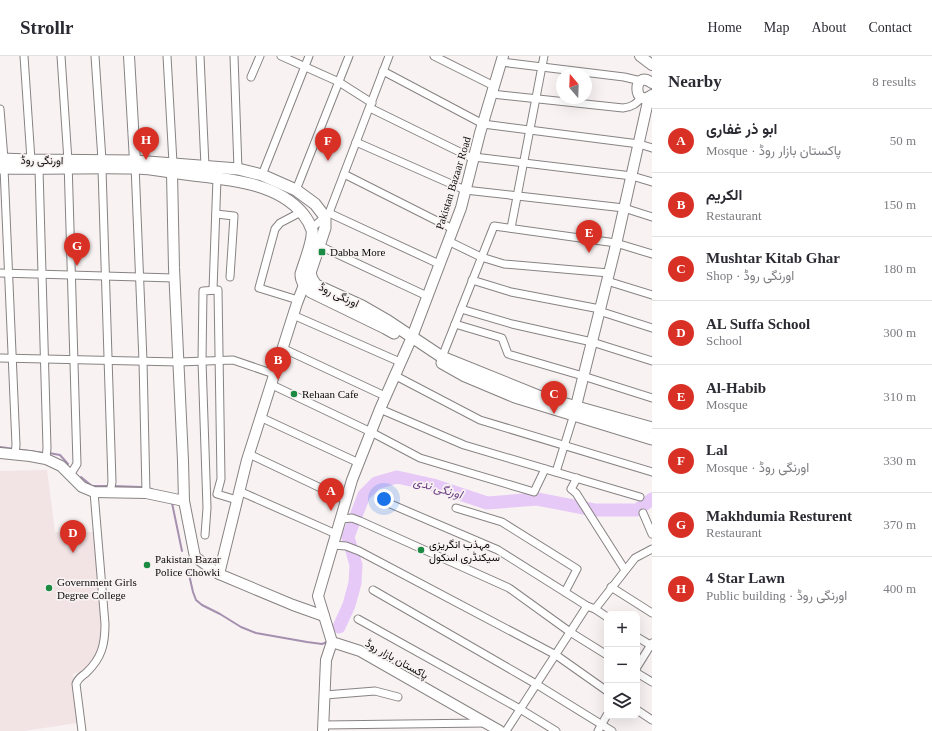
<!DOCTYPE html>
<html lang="en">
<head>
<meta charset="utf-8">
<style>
  :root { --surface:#fff; --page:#f2f2f3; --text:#2b2b33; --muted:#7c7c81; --line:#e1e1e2; --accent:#d93025 }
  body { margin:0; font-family:"Times New Roman",Vazirmatn,serif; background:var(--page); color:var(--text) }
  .controls { position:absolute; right:12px; bottom:12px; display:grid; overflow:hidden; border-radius:8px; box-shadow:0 4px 16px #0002 }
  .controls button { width:36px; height:36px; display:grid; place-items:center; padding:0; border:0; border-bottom:1px solid var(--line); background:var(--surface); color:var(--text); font:20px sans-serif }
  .compass { position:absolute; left:556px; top:12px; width:36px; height:36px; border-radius:50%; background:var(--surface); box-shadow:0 4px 16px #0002; rotate:341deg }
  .you { position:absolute; left:384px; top:443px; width:14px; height:14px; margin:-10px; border:3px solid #fff; border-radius:50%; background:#1a73e8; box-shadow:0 0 0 6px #1a73e833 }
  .badge { display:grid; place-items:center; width:26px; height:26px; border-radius:50%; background:var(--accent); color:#fff; font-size:13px; font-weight:700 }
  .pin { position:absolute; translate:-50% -33px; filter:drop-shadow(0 1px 2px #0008) }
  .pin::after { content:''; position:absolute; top:21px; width:14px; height:12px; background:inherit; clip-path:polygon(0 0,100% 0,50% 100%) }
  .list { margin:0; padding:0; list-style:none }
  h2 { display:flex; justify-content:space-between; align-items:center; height:52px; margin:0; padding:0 16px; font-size:17px }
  h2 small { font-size:13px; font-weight:400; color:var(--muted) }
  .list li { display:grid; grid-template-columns:26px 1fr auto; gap:12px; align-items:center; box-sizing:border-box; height:64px; padding:0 16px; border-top:1px solid var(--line) }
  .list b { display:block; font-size:15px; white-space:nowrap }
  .list p { margin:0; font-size:13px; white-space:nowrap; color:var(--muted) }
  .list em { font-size:13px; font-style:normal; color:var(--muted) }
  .icon { flex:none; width:22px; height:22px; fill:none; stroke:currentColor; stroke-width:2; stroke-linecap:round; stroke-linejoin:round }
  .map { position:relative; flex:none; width:652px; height:675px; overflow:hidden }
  header { display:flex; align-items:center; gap:24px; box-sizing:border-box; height:56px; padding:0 20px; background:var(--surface); border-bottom:1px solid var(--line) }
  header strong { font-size:19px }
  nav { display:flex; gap:22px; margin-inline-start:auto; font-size:14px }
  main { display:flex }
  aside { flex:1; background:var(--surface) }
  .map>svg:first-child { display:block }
  .built { fill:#f2e3e5 }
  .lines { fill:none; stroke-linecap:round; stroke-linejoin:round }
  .stream { stroke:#a590b0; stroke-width:2 }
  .river { stroke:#e6c9f7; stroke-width:13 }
  .street-casing { stroke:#888383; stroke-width:9 }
  .secondary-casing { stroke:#888383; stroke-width:12 }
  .primary-casing { stroke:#888383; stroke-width:13 }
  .street { stroke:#fff; stroke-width:7 }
  .secondary { stroke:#fff; stroke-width:10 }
  .primary { stroke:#fff; stroke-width:11 }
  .poi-dot { fill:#1b8b43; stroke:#f8f2f2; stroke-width:1.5 }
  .labels { text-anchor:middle; stroke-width:3.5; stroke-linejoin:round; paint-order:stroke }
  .street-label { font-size:11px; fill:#0d0b0b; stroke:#f8f2f2 }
  .poi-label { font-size:11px; fill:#0d0b0b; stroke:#f8f2f2; text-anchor:start }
  .water-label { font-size:12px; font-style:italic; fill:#6c4084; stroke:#f8f2f2 }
</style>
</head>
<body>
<header>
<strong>Strollr</strong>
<nav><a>Home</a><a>Map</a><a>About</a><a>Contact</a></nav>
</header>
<main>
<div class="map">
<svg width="652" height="675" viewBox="0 0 652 675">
  <rect width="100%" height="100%" fill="#f8f2f2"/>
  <path class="built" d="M47,414L55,476H94L103,588L87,613L73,618L77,667L24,675H0V415Z"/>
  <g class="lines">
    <g class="stream">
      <path d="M0,391L44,397"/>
      <path d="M49,397L60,399L68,408"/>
      <path d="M81,421L92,430H109"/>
      <path d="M113,430L141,431L152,433"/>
      <path d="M172,447L182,495"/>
      <path d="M188,514L193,536L196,544L202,549L220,558L241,571L256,577L307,586L322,588L327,586"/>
    </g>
    <path class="river" d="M339,571L349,549L355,527L356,509L348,481L364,439L376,427L397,421L433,429L487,447L537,443L594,454H637L652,443"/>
    <defs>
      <g id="street">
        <path d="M24,0L31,104"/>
        <path d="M61,0L68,105L77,408L70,419"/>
        <path d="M95,0L102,104"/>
        <path d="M167,0L173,107"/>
        <path d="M200,0L205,110"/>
        <path d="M234,0L238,113"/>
        <path d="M281,0L339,26L372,47"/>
        <path d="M434,0L494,30"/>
        <path d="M501,6L624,21L641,25"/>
        <path d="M383,15L483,68L639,88L652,92"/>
        <path d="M251,21L260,0"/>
        <path d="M492,38L623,52C632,51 636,48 642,41"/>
        <path d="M370,52L474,103"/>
        <path d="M0,53L4,103"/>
        <path d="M356,86L465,134L624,152L652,161"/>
        <path d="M474,101L632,120L652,126"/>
        <path d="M135,109L143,305L146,437"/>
        <path d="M4,112L16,389L15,398"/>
        <path d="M39,113L47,392L46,403"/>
        <path d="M102,113L112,426L110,437"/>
        <path d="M344,118L453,173"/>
        <path d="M262,119L309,0"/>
        <path d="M296,134L349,0"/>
        <path d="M329,157L439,208"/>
        <path d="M216,158L234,160L230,221"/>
        <path d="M511,172L544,0"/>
        <path d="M311,173L329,157L389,0"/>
        <path d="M448,185L481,201L504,208L609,217"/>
        <path d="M320,190L427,240"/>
        <path d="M0,217L174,222"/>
        <path d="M472,224L511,236L600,253"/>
        <path d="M607,225L652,239"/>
        <path d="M213,234L217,122"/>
        <path d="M298,244L259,232L275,173L280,167L301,156"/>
        <path d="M461,253L512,268L592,286L652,305"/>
        <path d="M599,255L652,272"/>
        <path d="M293,259L400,306"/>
        <path d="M455,268L502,282L508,298L583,320L652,342"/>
        <path d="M282,292L385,340"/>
        <path d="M442,301L494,170L616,187L652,198"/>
        <path d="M0,302L179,306L233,304L274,318"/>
        <path d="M394,319L480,364L652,416"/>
        <path d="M270,328L371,376L420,402L534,436L545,413"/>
        <path d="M380,353L464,389L640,441"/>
        <path d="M260,361L359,407"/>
        <path d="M249,398L346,444"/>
        <path d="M556,416L575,355"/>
        <path d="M577,422L571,433L576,437L625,514"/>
        <path d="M239,435L336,478"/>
        <path d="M388,447L498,494L587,550"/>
        <path d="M456,452L502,466L577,513L565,536"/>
        <path d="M643,457L652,478"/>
        <path d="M341,463L352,462L360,465L509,532L570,576L607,599"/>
        <path d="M205,479L207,452L202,305L203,235L218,234L221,423L217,438L237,444"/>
        <path d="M333,489L346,490L359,495L556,599L607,635"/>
        <path d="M611,531L652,557"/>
        <path d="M373,534L536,628L612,675"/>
        <path d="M595,553L607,561"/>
        <path d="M358,563L520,653L556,675"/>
        <path d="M637,581L652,590"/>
        <path d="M637,611L652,587"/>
        <path d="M637,617L652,626"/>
        <path d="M325,639L375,635L398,641"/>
        <path d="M637,654L652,664"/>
        <path d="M323,669L485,667"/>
        <path d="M82,675L76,628C78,622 81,621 86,617C102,602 105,588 105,568L94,436"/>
        <path d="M506,675L587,550L595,553L635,502L652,493"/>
        <path d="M598,675L607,659"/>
      </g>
      <g id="secondary">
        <path d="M129,0L135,105"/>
        <path d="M640,0L652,9"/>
        <path d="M652,27C632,12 633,54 652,39"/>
        <path d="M172,117L174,212L183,405L184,445L195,501L219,518L293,549L324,560"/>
        <path d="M576,350L615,193L649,41"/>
        <path d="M0,397L30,400L46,403L61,410L82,431L94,436L146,437L184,445"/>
        <path d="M219,518L247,404L297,247L304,229L309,223"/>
        <path d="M332,586L318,540L352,424L380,353L412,281L461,152L480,77L503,0"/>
        <path d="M332,586L360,595L500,675"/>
        <path d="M323,675L326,604L332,586"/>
      </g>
      <g id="primary">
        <path d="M0,103L31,104L135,105L238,113L262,119L296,134L315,148L325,161V172L310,217L312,223L316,229L362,250L388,265L442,301L541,341L652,372"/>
        <path d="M0,112C45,113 89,111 134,112C151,112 168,116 185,118C224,123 276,125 303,158C307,163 310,168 312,174C314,184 304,207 301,218C301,226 305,230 311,236L385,272L394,277"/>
        <path d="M442,307L465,320L515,341L652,383"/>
      </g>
    </defs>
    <use href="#street" class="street-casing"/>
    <use href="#secondary" class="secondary-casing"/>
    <use href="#primary" class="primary-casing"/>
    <use href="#street" class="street"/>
    <use href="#secondary" class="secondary"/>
    <use href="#primary" class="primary"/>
  </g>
  <g class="poi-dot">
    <rect x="318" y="192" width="8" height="8" rx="2"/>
    <circle cx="294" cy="338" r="4"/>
    <circle cx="421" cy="494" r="4"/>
    <circle cx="147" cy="509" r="4"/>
    <circle cx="49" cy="532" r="4"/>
  </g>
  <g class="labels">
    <g class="street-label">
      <text transform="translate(42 104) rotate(1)" y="4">اورنگی روڈ</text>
      <text transform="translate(453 127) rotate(-73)" y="4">Pakistan Bazaar Road</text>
      <text transform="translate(339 239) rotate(25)" y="4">اورنگی روڈ</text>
      <text transform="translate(397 603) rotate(29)" y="4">پاکستان بازار روڈ</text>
    </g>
    <g class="poi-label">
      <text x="330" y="200">Dabba More</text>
      <text x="302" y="342">Rehaan Cafe</text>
      <text x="429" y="492">مہذب انگریزی<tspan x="429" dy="13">سیکنڈری اسکول</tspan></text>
      <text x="155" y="507">Pakistan Bazar<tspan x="155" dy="13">Police Chowki</tspan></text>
      <text x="57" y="530">Government Girls<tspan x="57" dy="13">Degree College</tspan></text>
    </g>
    <g class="water-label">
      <text transform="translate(438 432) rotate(16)" y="4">اورنگی ندی</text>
    </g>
  </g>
</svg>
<div class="controls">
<button>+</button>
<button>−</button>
<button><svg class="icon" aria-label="layers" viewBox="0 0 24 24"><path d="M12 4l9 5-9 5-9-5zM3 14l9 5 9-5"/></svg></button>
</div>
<svg class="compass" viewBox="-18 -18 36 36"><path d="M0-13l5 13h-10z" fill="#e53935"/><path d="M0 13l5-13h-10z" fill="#7c7c81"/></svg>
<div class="you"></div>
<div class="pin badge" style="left:331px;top:455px">A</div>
<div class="pin badge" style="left:278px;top:324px">B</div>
<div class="pin badge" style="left:554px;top:358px">C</div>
<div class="pin badge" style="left:73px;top:497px">D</div>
<div class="pin badge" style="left:589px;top:197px">E</div>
<div class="pin badge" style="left:328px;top:105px">F</div>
<div class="pin badge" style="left:77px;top:210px">G</div>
<div class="pin badge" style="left:146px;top:104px">H</div>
</div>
<aside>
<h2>Nearby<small>8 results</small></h2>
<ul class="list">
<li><span class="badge">A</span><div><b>ابو ذر غفاری</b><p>Mosque · پاکستان بازار روڈ</p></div><em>50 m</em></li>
<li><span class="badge">B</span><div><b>الکریم</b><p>Restaurant</p></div><em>150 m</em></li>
<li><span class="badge">C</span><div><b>Mushtar Kitab Ghar</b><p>Shop · اورنگی روڈ</p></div><em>180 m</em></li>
<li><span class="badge">D</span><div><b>AL Suffa School</b><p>School</p></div><em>300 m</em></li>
<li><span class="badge">E</span><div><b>Al-Habib</b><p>Mosque</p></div><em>310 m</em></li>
<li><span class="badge">F</span><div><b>Lal</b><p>Mosque · اورنگی روڈ</p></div><em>330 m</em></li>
<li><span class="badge">G</span><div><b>Makhdumia Resturent</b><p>Restaurant</p></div><em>370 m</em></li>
<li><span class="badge">H</span><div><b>4 Star Lawn</b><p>Public building · اورنگی روڈ</p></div><em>400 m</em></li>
</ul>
</aside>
</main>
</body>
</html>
